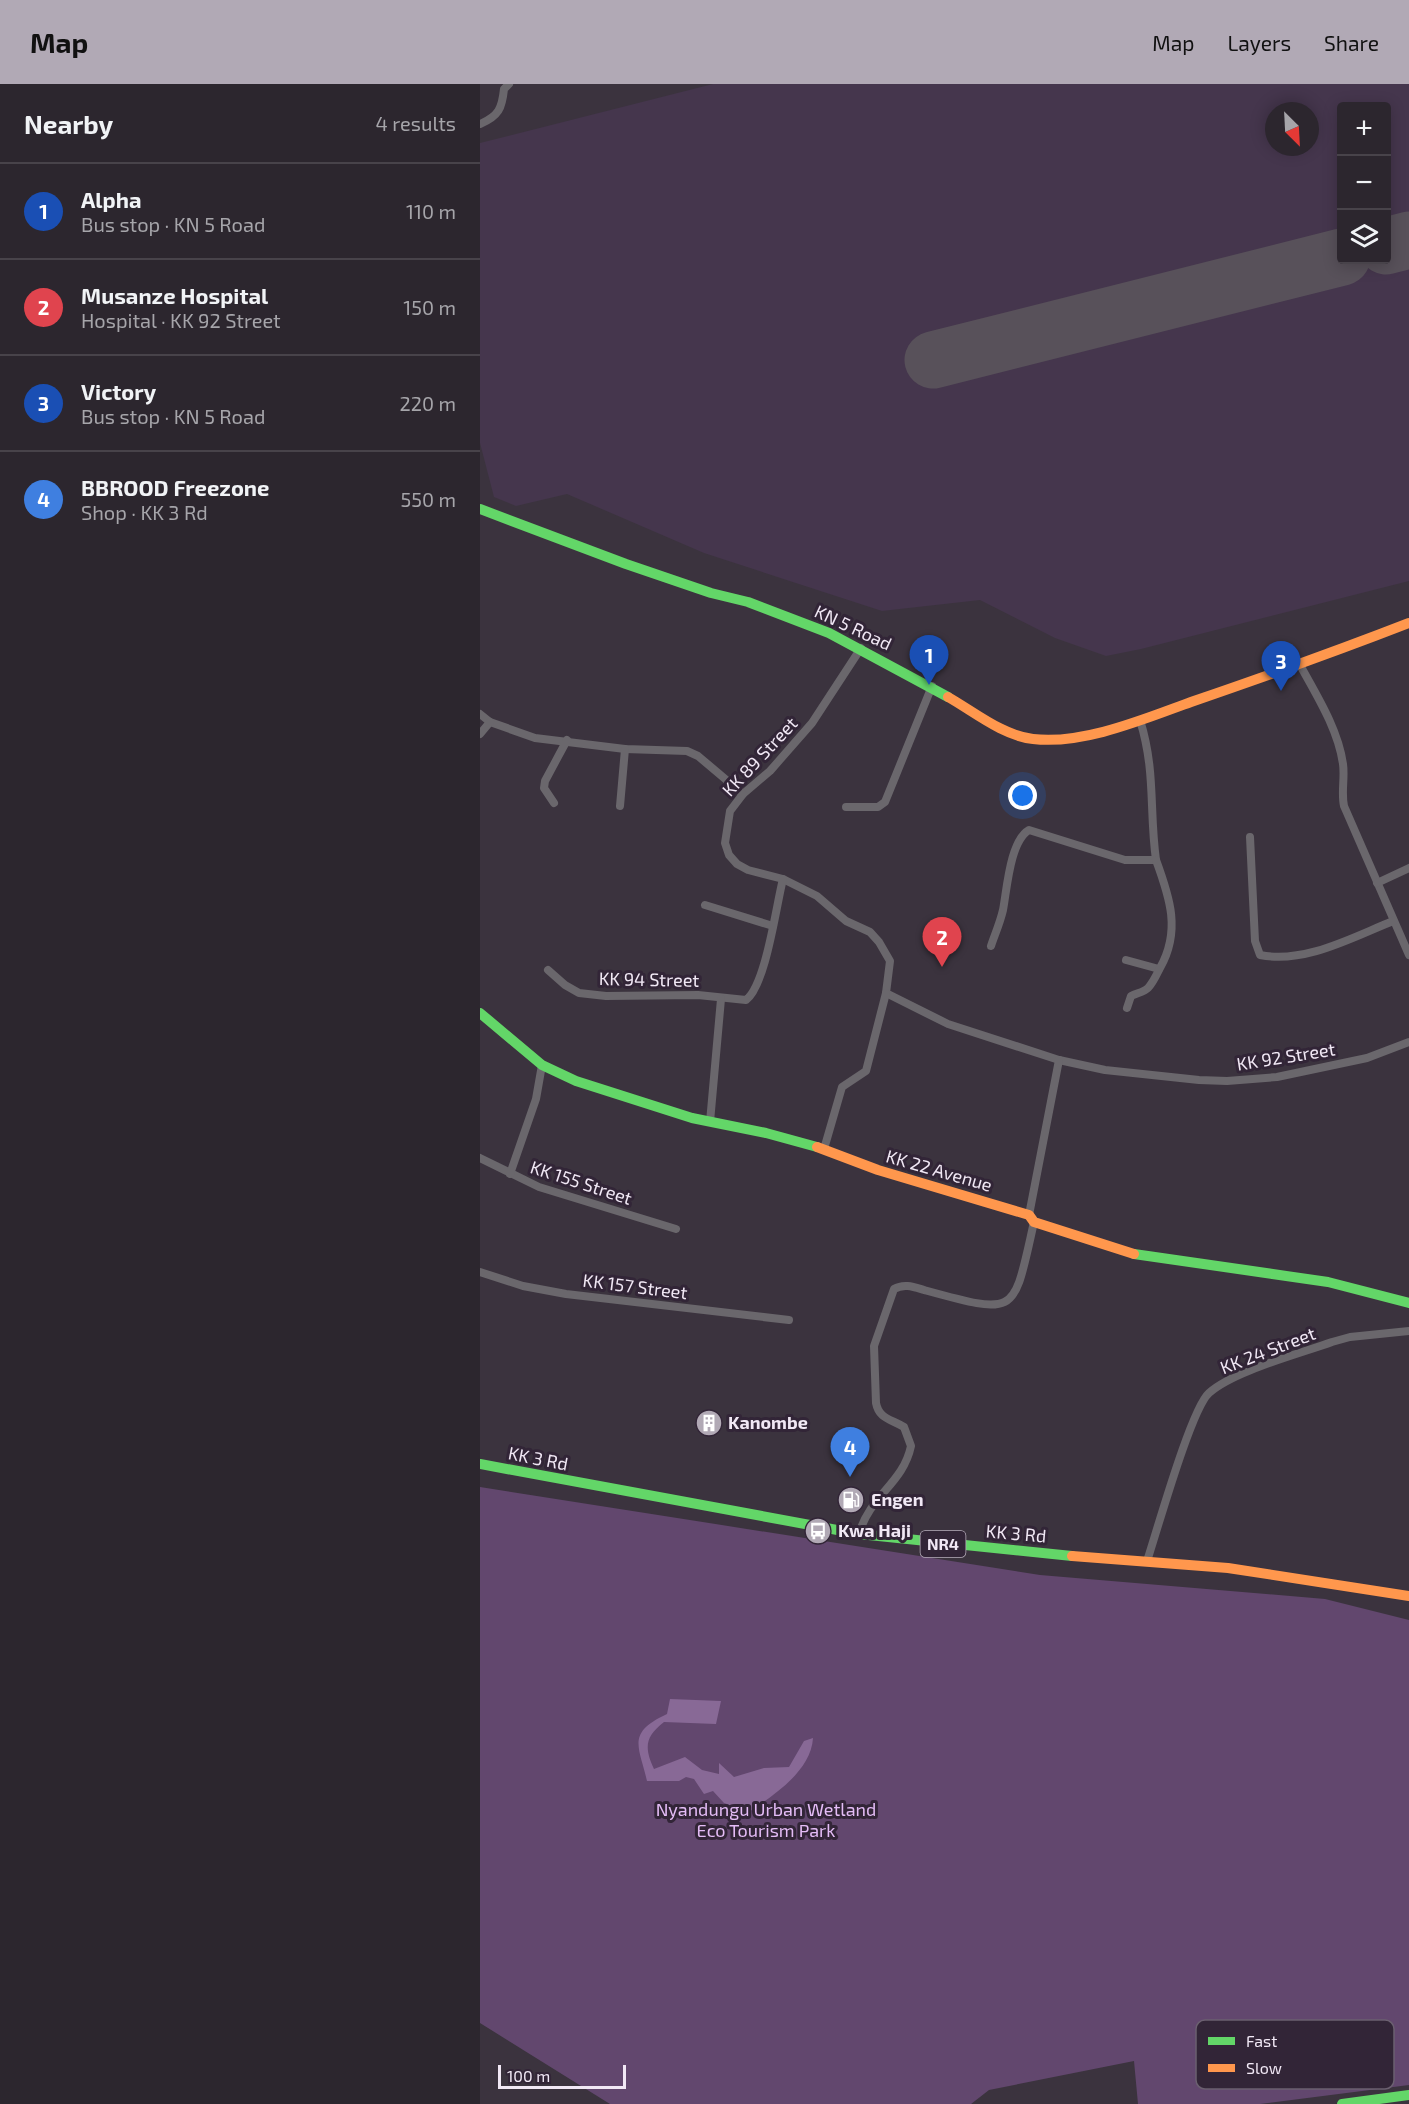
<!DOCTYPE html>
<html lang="en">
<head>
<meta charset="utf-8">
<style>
  :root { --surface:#2c262e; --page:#342e36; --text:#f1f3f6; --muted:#a6a5aa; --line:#48434a; --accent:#b1a9b5 }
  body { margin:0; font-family:"Exo 2",sans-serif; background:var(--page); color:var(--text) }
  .controls { position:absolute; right:18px; top:18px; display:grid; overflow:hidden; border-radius:6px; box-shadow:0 3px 15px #0003 }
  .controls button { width:54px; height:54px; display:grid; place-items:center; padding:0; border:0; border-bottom:2px solid var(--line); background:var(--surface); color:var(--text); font:30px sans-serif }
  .compass { position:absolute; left:785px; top:18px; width:54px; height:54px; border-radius:50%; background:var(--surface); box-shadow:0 3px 15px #0003; rotate:156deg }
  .scale { position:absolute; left:18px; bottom:15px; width:128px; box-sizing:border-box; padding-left:6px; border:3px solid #f1e8f5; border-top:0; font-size:16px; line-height:21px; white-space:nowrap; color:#f1e8f5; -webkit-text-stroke:4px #322537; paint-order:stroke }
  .you { position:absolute; left:543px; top:712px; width:21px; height:21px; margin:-15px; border:4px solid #fff; border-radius:50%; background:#1a73e8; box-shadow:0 0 0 9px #1a73e833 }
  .badge { display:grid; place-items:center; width:39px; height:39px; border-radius:50%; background:var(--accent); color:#fff; font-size:20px; font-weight:700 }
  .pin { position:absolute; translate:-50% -50px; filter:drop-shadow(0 2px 3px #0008) }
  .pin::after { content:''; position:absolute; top:32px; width:21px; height:18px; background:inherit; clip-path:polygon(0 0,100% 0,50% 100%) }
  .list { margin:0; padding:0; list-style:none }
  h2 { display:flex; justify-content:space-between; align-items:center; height:78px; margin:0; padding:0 24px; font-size:26px }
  h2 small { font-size:20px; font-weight:400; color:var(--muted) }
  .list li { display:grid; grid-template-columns:39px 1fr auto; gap:18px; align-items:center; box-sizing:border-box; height:96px; padding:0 24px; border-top:2px solid var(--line) }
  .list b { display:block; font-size:22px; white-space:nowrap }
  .list p { margin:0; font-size:20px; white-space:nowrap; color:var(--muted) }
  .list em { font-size:20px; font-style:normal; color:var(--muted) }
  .icon { flex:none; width:33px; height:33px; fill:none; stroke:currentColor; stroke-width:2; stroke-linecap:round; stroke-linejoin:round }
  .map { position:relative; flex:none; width:929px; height:2020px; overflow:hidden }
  header { display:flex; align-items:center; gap:36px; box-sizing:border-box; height:84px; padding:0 30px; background:var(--accent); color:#111 }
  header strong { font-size:28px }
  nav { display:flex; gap:33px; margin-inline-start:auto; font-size:21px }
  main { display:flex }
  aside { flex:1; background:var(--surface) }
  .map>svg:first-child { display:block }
  .built { fill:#45364d; fill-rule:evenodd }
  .green { fill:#62476e }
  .water { fill:#886996 }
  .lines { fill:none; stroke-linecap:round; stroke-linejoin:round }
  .runway { stroke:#58515a; stroke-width:57 }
  .street { stroke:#6a676c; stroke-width:8 }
  .fast { stroke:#63d668; stroke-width:10 }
  .slow { stroke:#ff974d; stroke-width:10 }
  .labels { text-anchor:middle; stroke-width:6; stroke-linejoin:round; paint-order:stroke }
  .shield { fill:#322537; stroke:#b8aebc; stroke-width:1.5 }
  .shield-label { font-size:16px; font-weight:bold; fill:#f1e8f5 }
  .street-label { font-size:18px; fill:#f1e8f5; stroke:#322537 }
  .poi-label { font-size:18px; font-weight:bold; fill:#f1e8f5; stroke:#322537; text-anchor:start }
  .park-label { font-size:18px; fill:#e4bcf6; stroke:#322537 }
  .key { fill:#322537; stroke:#6b6070; stroke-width:1.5 }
  .key-label { font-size:16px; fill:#f1e8f5 }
</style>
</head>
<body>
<header>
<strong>Map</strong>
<nav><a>Map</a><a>Layers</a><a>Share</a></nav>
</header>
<main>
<aside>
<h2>Nearby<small>4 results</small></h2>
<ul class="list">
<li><span class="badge" style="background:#1a4fb4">1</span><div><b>Alpha</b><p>Bus stop · KN 5 Road</p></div><em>110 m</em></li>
<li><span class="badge" style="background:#e0444e">2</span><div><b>Musanze Hospital</b><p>Hospital · KK 92 Street</p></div><em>150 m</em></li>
<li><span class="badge" style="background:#1a4fb4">3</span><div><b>Victory</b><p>Bus stop · KN 5 Road</p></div><em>220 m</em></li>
<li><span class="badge" style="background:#3f7fe0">4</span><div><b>BBROOD Freezone</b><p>Shop · KK 3 Rd</p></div><em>550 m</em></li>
</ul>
</aside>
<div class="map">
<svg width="929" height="2020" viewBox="0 0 929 2020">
  <rect width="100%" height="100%" fill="#3b333e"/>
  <path class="built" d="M233,0H929V497L661,565L626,572L575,554L500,516L402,527L224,469L87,410L36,422L14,413L0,359V59ZM862,22H906V176H862ZM794,27H830V63H794Z"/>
  <path class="green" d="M0,1403L560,1491L845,1515L929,1536V2001L780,2020H658L654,1977L509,2006L491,2020H130L0,1939Z"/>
  <path class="water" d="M190,1615L241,1617L236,1640L184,1638C165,1653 164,1663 174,1685L205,1673L222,1686L239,1690V1679L254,1693L284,1684L309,1683L324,1657L333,1654C331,1687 294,1711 269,1728L244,1719L233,1707L224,1710L214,1695L206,1693L199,1697H167C159,1662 146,1649 187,1630Z"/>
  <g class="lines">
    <g class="runway">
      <path d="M906,162L929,156"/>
      <path d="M453,276L862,173"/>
    </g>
    <g class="street">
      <path d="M0,40C19,32 22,24 24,5L29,0"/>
      <path d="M381,564L332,639L290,687L263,710L250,727L245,759L249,771L257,780L268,786L303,795L337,812L366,837L390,848L399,858L410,877L406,909L468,940L579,976L625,986L719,996L747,997L797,993L887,974L929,958"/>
      <path d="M820,581C837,612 858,645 863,680C865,694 861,708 864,722L929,871"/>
      <path d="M0,630L10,638L55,654L145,665L207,667L218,672L263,710"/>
      <path d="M0,650L10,638"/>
      <path d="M74,719L64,704L65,697L87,656"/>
      <path d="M140,722L145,665"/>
      <path d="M366,723H398L405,718L452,602"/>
      <path d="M770,753L775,857L780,871C825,880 873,853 913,837"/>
      <path d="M897,799L929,784"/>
      <path d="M225,821L293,842"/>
      <path d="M511,862C515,850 520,839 523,826C527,805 530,757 549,746L645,776H676C669,725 676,688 660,636"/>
      <path d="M646,876L679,885"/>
      <path d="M68,886L85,901L99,909L126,912L218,911L266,916C286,901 296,822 303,795"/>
      <path d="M647,924L651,912C657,909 664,908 668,904C673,899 677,890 680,884C701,847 690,814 676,776"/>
      <path d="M230,1038L241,915"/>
      <path d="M344,1065L362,1003L386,987L406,909"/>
      <path d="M0,1074L59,1103L196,1145"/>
      <path d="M30,1090L56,1015L62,981"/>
      <path d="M549,1131L579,976"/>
      <path d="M0,1188L43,1202L86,1210L309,1236"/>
      <path d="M379,1450C390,1411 423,1400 431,1362L424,1343C411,1335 399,1335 396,1319L394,1262L414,1205C424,1199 434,1203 444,1206C539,1232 533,1231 554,1138"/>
      <path d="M667,1477C677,1447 711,1325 729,1309C753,1287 819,1270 852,1258L870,1253L929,1247"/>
    </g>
    <g class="fast">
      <path d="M0,425L146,480L231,509L268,518L349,549L468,613"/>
      <path d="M0,929L62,981L96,997L212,1034L286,1049L337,1063"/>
      <path d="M654,1170L848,1198L929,1219"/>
      <path d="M0,1380L379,1450L592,1472"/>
      <path d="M862,2020L929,2011"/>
    </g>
    <g class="slow">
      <path d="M468,613C493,627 523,652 553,655C603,661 664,635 711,618C784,593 857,567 929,539"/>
      <path d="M337,1063L398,1086L549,1131L554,1138L654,1170"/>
      <path d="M592,1472L748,1484L929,1512"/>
    </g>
  </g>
  <defs>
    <symbol id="building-disc" viewBox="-11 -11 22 22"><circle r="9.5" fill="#b1a9b5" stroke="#322537"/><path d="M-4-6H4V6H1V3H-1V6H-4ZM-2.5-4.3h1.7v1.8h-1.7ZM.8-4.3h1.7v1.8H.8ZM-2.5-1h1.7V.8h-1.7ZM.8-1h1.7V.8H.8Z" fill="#fff"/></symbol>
    <symbol id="fuel-disc" viewBox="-11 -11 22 22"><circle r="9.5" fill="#b1a9b5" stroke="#322537"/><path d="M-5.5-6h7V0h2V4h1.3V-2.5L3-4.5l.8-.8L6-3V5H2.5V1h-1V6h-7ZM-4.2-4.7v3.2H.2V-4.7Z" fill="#fff"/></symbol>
    <symbol id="bus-disc" viewBox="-11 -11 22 22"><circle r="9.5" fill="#b1a9b5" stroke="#322537"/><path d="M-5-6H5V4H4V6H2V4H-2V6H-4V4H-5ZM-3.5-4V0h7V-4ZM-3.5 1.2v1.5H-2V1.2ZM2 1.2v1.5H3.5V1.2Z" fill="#fff"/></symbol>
  </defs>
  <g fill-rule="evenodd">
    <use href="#building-disc" x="214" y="1324" width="30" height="30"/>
    <use href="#fuel-disc" x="356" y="1401" width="30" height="30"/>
    <use href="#bus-disc" x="323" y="1432" width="30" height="30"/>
  </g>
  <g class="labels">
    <rect class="shield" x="440.5" y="1447" width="45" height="26" rx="4.5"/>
    <g class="shield-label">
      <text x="463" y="1466">NR4</text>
    </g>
    <g class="street-label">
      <text transform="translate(373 544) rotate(25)" y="6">KN 5 Road</text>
      <text transform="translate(280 673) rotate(-47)" y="6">KK 89 Street</text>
      <text transform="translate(169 896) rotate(1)" y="6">KK 94 Street</text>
      <text transform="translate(806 973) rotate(-9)" y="6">KK 92 Street</text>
      <text transform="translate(459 1087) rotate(16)" y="6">KK 22 Avenue</text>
      <text transform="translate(101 1099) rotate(18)" y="6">KK 155 Street</text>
      <text transform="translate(155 1203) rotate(7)" y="6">KK 157 Street</text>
      <text transform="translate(788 1267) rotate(-21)" y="6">KK 24 Street</text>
      <text transform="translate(58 1375) rotate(11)" y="6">KK 3 Rd</text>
      <text transform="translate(536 1450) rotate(5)" y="6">KK 3 Rd</text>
    </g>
    <g class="poi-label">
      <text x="248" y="1345">Kanombe</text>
      <text x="391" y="1422">Engen</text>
      <text x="358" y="1453">Kwa Haji</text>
    </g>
    <g class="park-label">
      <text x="286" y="1732">Nyandungu Urban Wetland<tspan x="286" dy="21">Eco Tourism Park</tspan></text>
    </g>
  </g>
  <rect x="716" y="1936" width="198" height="69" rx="9" class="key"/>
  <rect x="728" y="1953" width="27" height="8" fill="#63d668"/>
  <rect x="728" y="1980" width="27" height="8" fill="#ff974d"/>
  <g class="key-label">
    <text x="766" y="1963">Fast</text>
    <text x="766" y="1990">Slow</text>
  </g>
</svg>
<div class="controls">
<button>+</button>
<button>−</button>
<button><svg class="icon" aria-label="layers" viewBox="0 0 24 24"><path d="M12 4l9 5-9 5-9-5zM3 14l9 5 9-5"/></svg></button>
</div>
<svg class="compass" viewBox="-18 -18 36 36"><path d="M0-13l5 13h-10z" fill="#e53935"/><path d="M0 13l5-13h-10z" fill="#a6a5aa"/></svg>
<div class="scale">100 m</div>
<div class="you"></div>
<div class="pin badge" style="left:449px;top:601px;background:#1a4fb4">1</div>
<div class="pin badge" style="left:462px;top:883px;background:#e0444e">2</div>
<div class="pin badge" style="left:801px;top:607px;background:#1a4fb4">3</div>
<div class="pin badge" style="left:370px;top:1393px;background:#3f7fe0">4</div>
</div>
</main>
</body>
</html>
